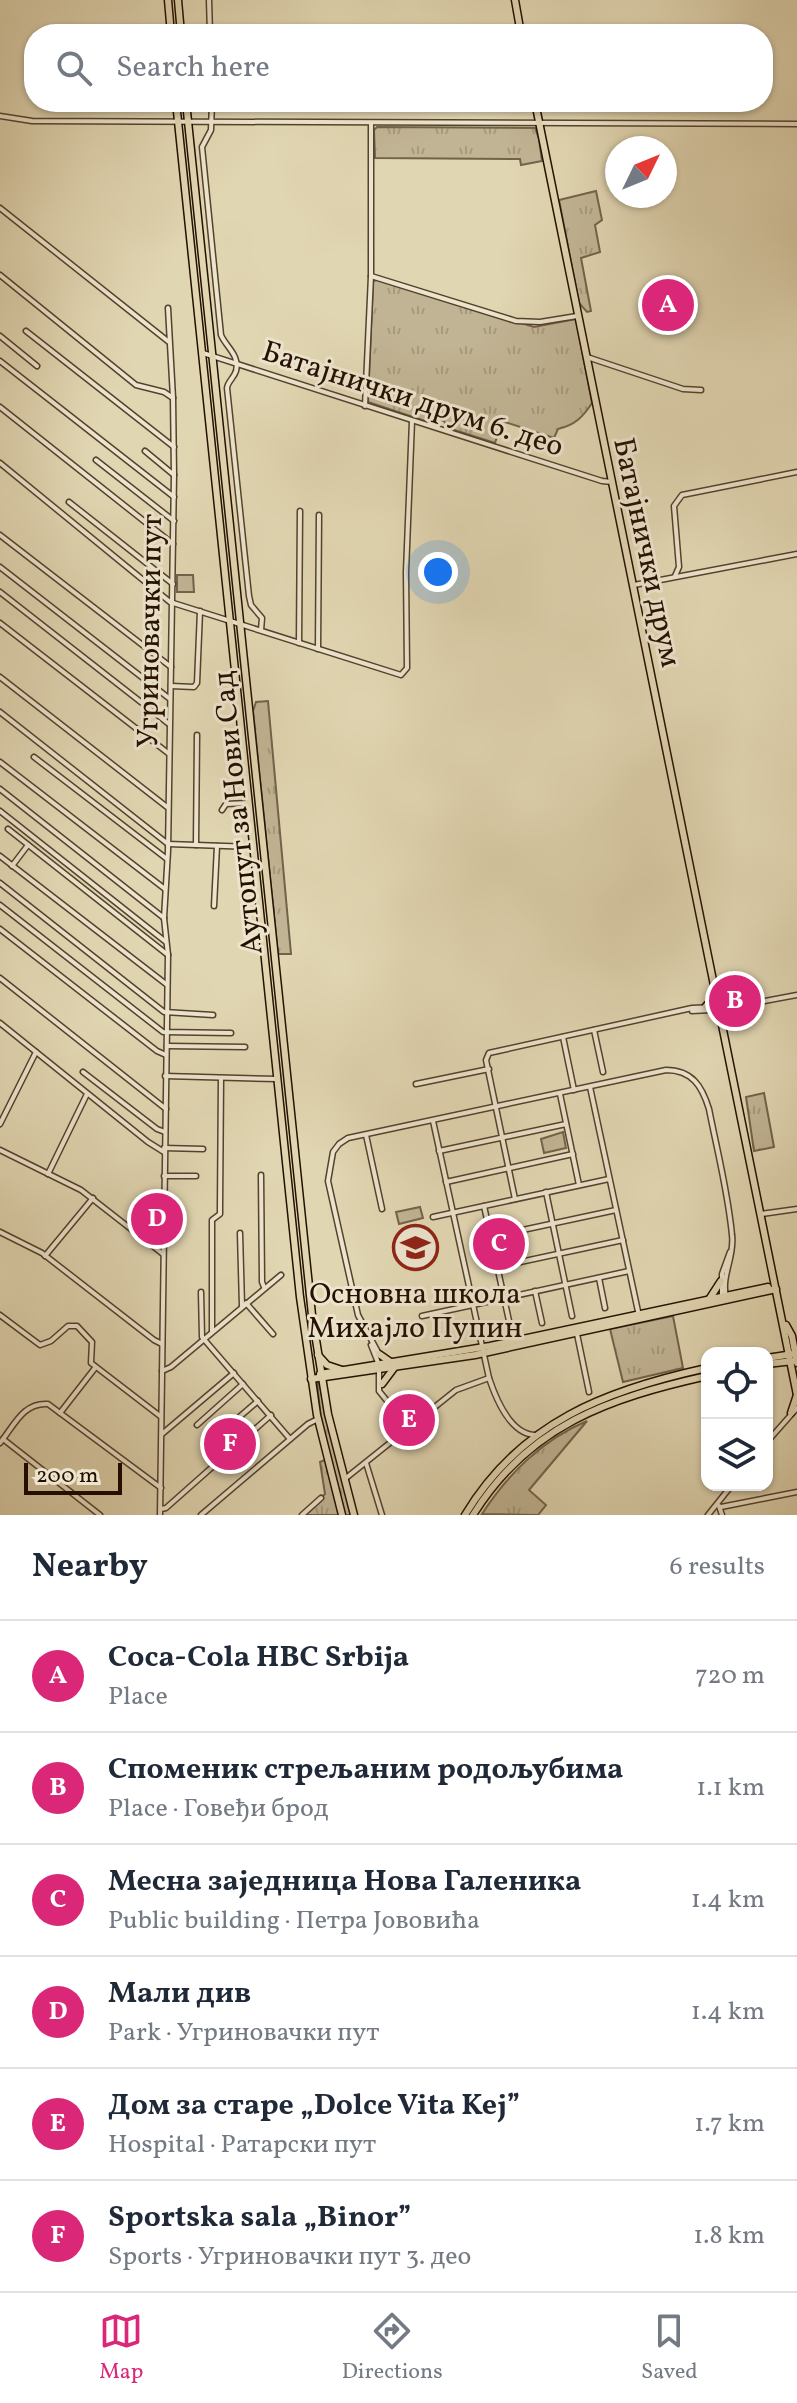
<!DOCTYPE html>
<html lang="en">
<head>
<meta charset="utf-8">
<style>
  :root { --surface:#fff; --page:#f6f6f7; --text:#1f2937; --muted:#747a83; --line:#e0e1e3; --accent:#db2777 }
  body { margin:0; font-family:Vollkorn,serif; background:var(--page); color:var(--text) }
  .controls { position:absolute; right:24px; bottom:24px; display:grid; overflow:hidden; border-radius:16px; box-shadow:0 2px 6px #0004 }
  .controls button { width:72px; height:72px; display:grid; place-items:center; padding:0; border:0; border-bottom:2px solid var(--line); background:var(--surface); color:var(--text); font:40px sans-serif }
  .compass { position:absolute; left:605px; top:136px; width:72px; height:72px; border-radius:50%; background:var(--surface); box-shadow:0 2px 6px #0004; rotate:47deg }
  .scale { position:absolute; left:24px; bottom:20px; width:98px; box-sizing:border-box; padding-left:8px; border:4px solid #251000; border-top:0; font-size:22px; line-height:28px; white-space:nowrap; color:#251000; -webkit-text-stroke:6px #ece4cd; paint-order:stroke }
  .you { position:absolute; left:438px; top:572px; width:28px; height:28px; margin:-20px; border:6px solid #fff; border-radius:50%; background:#1a73e8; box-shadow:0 0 0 12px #1a73e833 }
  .badge { display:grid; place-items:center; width:52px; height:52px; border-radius:50%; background:var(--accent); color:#fff; font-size:26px; font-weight:700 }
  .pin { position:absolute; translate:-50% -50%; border:4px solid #fff; box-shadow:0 2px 8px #0006 }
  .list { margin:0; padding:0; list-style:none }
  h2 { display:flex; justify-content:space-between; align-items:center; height:104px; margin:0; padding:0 32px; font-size:34px }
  h2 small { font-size:26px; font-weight:400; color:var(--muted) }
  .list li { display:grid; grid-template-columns:52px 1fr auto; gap:24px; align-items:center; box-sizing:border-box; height:112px; padding:0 32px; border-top:2px solid var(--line) }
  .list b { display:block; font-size:30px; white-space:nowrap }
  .list p { margin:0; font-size:26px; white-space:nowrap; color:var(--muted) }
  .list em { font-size:26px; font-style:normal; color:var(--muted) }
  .icon { flex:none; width:44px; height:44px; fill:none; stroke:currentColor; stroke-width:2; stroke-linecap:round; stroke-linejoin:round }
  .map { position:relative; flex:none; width:797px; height:1515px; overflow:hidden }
  .search { position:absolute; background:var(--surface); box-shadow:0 2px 6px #0004; left:24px; right:24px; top:24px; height:88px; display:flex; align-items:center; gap:20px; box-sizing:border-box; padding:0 28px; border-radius:32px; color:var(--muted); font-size:30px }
  .sheet { height:776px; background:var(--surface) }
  nav { display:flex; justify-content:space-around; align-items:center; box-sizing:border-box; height:112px; border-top:2px solid var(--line); background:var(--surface); font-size:22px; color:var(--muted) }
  nav a { display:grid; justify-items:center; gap:4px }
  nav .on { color:var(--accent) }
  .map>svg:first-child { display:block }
  .grass { fill:url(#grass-tufts); stroke:#73624a; stroke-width:2 }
  .green { fill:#c1b494; stroke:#73624a; stroke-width:2 }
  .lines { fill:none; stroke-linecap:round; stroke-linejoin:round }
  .minor-casing { stroke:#54422c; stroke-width:7 }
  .major-casing { stroke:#251000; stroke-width:9 }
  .minor { stroke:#ece4cd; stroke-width:4 }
  .major { stroke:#e1d6b2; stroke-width:6 }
  .labels { text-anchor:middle; stroke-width:6; stroke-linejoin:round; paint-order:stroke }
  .street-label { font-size:30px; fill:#251000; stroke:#ece4cd }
  .poi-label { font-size:30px; fill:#251000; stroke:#ece4cd }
</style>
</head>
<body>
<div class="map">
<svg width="797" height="1515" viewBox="0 0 797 1515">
  <defs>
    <pattern id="grass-tufts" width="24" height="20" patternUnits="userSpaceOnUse" patternTransform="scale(2)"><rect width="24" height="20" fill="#c1b494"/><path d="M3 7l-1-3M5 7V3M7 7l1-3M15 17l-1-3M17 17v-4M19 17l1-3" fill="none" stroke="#a69a7e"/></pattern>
  </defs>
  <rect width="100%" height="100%" fill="#e1d6b2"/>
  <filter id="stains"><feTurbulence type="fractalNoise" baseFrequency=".0025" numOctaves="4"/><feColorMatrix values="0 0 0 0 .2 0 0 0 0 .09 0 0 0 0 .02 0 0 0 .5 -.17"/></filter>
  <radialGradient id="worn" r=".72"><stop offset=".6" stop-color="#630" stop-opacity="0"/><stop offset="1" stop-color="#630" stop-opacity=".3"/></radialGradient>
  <g class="grass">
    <path d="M377,127L535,128L539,139L542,161L521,165L520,159L375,158L374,130Z"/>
    <path d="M596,191L602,220L595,225L600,252L581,258L591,311L587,312L579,303L559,200Z"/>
    <path d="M377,279L534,327L576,319L592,403C583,417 575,425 558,429L554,438L502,421L495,443L448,428L444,421L431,416L428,422L368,402L373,282Z"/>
    <path d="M268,701L291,954H278L253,711L256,702Z"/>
    <path d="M764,1093L774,1147L754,1151L746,1097Z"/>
    <path d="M673,1316L683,1368L623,1382L610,1329Z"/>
    <path d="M317,1381L319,1383L351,1515H345L321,1419Z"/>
    <path d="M587,1421L529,1490L546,1505L538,1515L482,1514C507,1475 543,1439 587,1421Z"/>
    <path d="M325,1460L339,1515H304L325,1494L320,1462Z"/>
  </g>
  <g class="green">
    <path d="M177,575H193L194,592H177Z"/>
    <path d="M563,1132L566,1148L544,1153L541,1139Z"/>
    <path d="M420,1207L423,1218L399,1224L396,1212Z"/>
  </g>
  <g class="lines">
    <defs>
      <g id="minor">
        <path d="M209,0L210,34"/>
        <path d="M212,102L211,130L202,147L221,335C226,347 240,355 236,371C234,378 228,381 227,388L249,596L251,605L262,618L261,630"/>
        <path d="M0,116L32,121L797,124"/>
        <path d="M0,208L169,342"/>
        <path d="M0,275L136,385L164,392L173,398"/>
        <path d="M371,276L516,321L540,322L577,316"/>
        <path d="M26,331L174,447"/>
        <path d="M0,336L37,366"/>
        <path d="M203,353L602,481L612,482"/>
        <path d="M587,357L683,389L701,390"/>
        <path d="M0,361L174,497"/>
        <path d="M365,406L371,276V123"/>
        <path d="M0,407L173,544"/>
        <path d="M145,451L174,475"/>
        <path d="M96,460L174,521"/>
        <path d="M0,463L170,602L401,675L407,668L406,572L412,421"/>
        <path d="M69,502L173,584"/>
        <path d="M0,535L171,667"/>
        <path d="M0,567L170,699"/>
        <path d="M675,576L679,567L674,506L682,495L797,472"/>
        <path d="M634,585L797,554"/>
        <path d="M0,592L169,724"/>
        <path d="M0,623L168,753"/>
        <path d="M299,643L300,511"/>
        <path d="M318,649L319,515"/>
        <path d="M0,677L167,807"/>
        <path d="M171,686L194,687L197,683L200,611"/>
        <path d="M0,712L168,844"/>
        <path d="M34,757L167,859"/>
        <path d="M0,762L165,889"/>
        <path d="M0,789L164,918"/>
        <path d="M222,810L226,804L248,803"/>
        <path d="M0,811L166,942"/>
        <path d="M8,829L168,955"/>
        <path d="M168,844L253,847"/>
        <path d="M196,845L197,735"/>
        <path d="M0,856L166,984"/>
        <path d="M12,866L28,845"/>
        <path d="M0,883L164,1012L213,1015"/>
        <path d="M0,905L163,1032L231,1033"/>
        <path d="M214,906L217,846"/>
        <path d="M0,929L157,1051L166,1055"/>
        <path d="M0,978L166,1109"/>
        <path d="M692,1011L711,1010"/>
        <path d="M0,1023L148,1142L164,1152"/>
        <path d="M594,1030L603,1072"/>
        <path d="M563,1037L574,1090"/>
        <path d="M167,1046L245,1047"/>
        <path d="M83,1072L157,1129L165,1132"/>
        <path d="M165,1076L277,1079"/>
        <path d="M416,1084L489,1069"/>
        <path d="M590,1087L639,1316"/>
        <path d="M560,1094L579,1185"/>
        <path d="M433,1121L489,1378C496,1399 511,1435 536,1435"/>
        <path d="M0,1124L36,1052"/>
        <path d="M366,1135L382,1209"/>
        <path d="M164,1148L203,1149"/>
        <path d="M0,1150L81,1190L163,1254"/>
        <path d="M439,1151L566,1124"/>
        <path d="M48,1174L87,1094"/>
        <path d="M261,1175L262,1282L264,1287"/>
        <path d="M164,1176H196"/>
        <path d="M446,1182L573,1154"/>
        <path d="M546,1192L572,1316"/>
        <path d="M515,1199L486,1060L489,1053L692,1008L738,1006L797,995"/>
        <path d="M484,1206L511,1330"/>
        <path d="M761,1214L797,1209"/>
        <path d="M433,1217L609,1179"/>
        <path d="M0,1232L42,1253L154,1340L162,1344"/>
        <path d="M240,1233L242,1306"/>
        <path d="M490,1237L616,1210"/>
        <path d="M45,1256L93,1198"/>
        <path d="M497,1267L623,1240"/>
        <path d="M599,1278L605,1308"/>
        <path d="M535,1291L542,1323"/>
        <path d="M201,1292L202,1337L290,1439"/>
        <path d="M722,1297V1274L730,1252"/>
        <path d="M246,1303L273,1334"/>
        <path d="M0,1315L40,1345L51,1341L68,1326H77L92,1342L91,1363L160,1416"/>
        <path d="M422,1316L629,1271"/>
        <path d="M212,1331V1220L220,1214V1207L221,1078"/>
        <path d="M577,1334L589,1392"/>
        <path d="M371,1345L379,1365V1391L410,1429"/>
        <path d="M380,1356L358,1315L328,1181L333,1152L339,1144L348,1138L666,1070C692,1070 702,1086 709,1109C717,1150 728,1192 732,1235C735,1257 721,1275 726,1297"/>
        <path d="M162,1371L171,1367L281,1275"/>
        <path d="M60,1413L95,1368"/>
        <path d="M197,1425L243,1384"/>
        <path d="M162,1434L234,1373"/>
        <path d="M3,1439L100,1515"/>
        <path d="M767,1442L797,1408"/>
        <path d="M0,1443C14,1426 23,1402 48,1404L161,1488"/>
        <path d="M208,1444L258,1401"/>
        <path d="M366,1463L382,1515"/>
        <path d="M346,1478L456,1390L489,1378"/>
        <path d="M719,1506L722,1515"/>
        <path d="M721,1507L797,1492"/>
        <path d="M161,1509L166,1508L271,1415"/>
        <path d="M160,1515L168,955L164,918L168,851L174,475L173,398L168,308"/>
        <path d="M201,1515L308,1424L318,1419"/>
        <path d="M302,1515L321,1498"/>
        <path d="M708,1515L732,1485"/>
      </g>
      <g id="major">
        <path d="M168,0L171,34"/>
        <path d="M178,0L181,34"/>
        <path d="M515,0L521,34"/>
        <path d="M176,102L300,1297L317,1415L342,1515"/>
        <path d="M186,102L312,1315L328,1414L354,1515"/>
        <path d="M535,102L797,1395"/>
        <path d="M706,1006L711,1001L715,990"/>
        <path d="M710,1010L721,1018"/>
        <path d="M725,1022L732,1010"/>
        <path d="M710,1298L721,1281"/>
        <path d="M786,1325L792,1336L797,1363"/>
        <path d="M379,1354L392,1363"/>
        <path d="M318,1355L327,1365L342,1370"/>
        <path d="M767,1358L793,1354"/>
        <path d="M767,1364L793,1361"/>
        <path d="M320,1374L490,1346L768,1287"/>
        <path d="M311,1379L475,1355L776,1289"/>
        <path d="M382,1384L394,1368"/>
        <path d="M791,1413L797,1395"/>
        <path d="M465,1515C521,1422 606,1390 707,1368"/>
        <path d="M473,1515C529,1425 609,1398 707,1376"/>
      </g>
    </defs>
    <use href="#minor" class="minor-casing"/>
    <use href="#major" class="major-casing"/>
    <use href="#minor" class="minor"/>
    <use href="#major" class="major"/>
  </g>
  <defs>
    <symbol id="school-ring" viewBox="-11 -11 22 22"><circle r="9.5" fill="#ece4cd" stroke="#8f2418" stroke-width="1.5"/><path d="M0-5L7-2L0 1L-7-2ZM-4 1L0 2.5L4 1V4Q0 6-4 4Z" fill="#8f2418"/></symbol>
  </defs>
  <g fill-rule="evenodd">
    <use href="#school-ring" x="390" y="1222" width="51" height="51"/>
  </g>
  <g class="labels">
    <g class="street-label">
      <text transform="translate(413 398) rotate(18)" y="10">Батајнички друм 6. део</text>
      <text transform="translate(648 552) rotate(78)" y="10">Батајнички друм</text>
      <text transform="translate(149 631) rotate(-89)" y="10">Угриновачки пут</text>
      <text transform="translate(237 813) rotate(-96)" y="10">Аутопут за Нови Сад</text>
    </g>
    <g class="poi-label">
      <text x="415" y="1303">Основна школа<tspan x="415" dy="34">Михајло Пупин</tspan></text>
    </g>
  </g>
  <rect width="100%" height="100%" filter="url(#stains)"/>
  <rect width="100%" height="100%" fill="url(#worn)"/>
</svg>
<div class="controls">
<button><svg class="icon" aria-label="locate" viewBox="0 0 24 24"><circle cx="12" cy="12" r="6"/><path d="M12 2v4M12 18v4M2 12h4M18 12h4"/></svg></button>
<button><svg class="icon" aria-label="layers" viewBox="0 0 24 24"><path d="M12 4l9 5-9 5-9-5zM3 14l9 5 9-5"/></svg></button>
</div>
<svg class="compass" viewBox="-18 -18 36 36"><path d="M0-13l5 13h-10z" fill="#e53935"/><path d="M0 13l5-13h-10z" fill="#747a83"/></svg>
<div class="scale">200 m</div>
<div class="you"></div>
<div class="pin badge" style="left:668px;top:305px">A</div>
<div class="pin badge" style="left:735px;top:1001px">B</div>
<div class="pin badge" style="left:499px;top:1244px">C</div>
<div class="pin badge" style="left:157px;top:1219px">D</div>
<div class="pin badge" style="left:409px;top:1420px">E</div>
<div class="pin badge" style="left:230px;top:1444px">F</div>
<div class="search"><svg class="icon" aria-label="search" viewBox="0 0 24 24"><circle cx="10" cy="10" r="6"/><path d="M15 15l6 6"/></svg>Search here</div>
</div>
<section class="sheet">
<h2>Nearby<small>6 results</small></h2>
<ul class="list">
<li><span class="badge">A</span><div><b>Coca-Cola HBC Srbija</b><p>Place</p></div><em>720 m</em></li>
<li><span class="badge">B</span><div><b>Споменик стрељаним родољубима</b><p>Place · Говеђи брод</p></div><em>1.1 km</em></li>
<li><span class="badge">C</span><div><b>Месна заједница Нова Галеника</b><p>Public building · Петра Јововића</p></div><em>1.4 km</em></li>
<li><span class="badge">D</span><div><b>Мали див</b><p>Park · Угриновачки пут</p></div><em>1.4 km</em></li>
<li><span class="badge">E</span><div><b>Дом за старе „Dolce Vita Kej”</b><p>Hospital · Ратарски пут</p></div><em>1.7 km</em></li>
<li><span class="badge">F</span><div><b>Sportska sala „Binor”</b><p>Sports · Угриновачки пут 3. део</p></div><em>1.8 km</em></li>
</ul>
</section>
<nav>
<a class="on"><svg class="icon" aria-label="map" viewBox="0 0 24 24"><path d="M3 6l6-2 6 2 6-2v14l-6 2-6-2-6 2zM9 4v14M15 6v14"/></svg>Map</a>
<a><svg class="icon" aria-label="directions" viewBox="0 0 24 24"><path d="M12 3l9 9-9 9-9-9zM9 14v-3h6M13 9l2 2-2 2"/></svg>Directions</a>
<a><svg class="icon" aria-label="saved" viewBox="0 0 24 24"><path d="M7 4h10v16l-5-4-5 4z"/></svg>Saved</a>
</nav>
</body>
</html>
